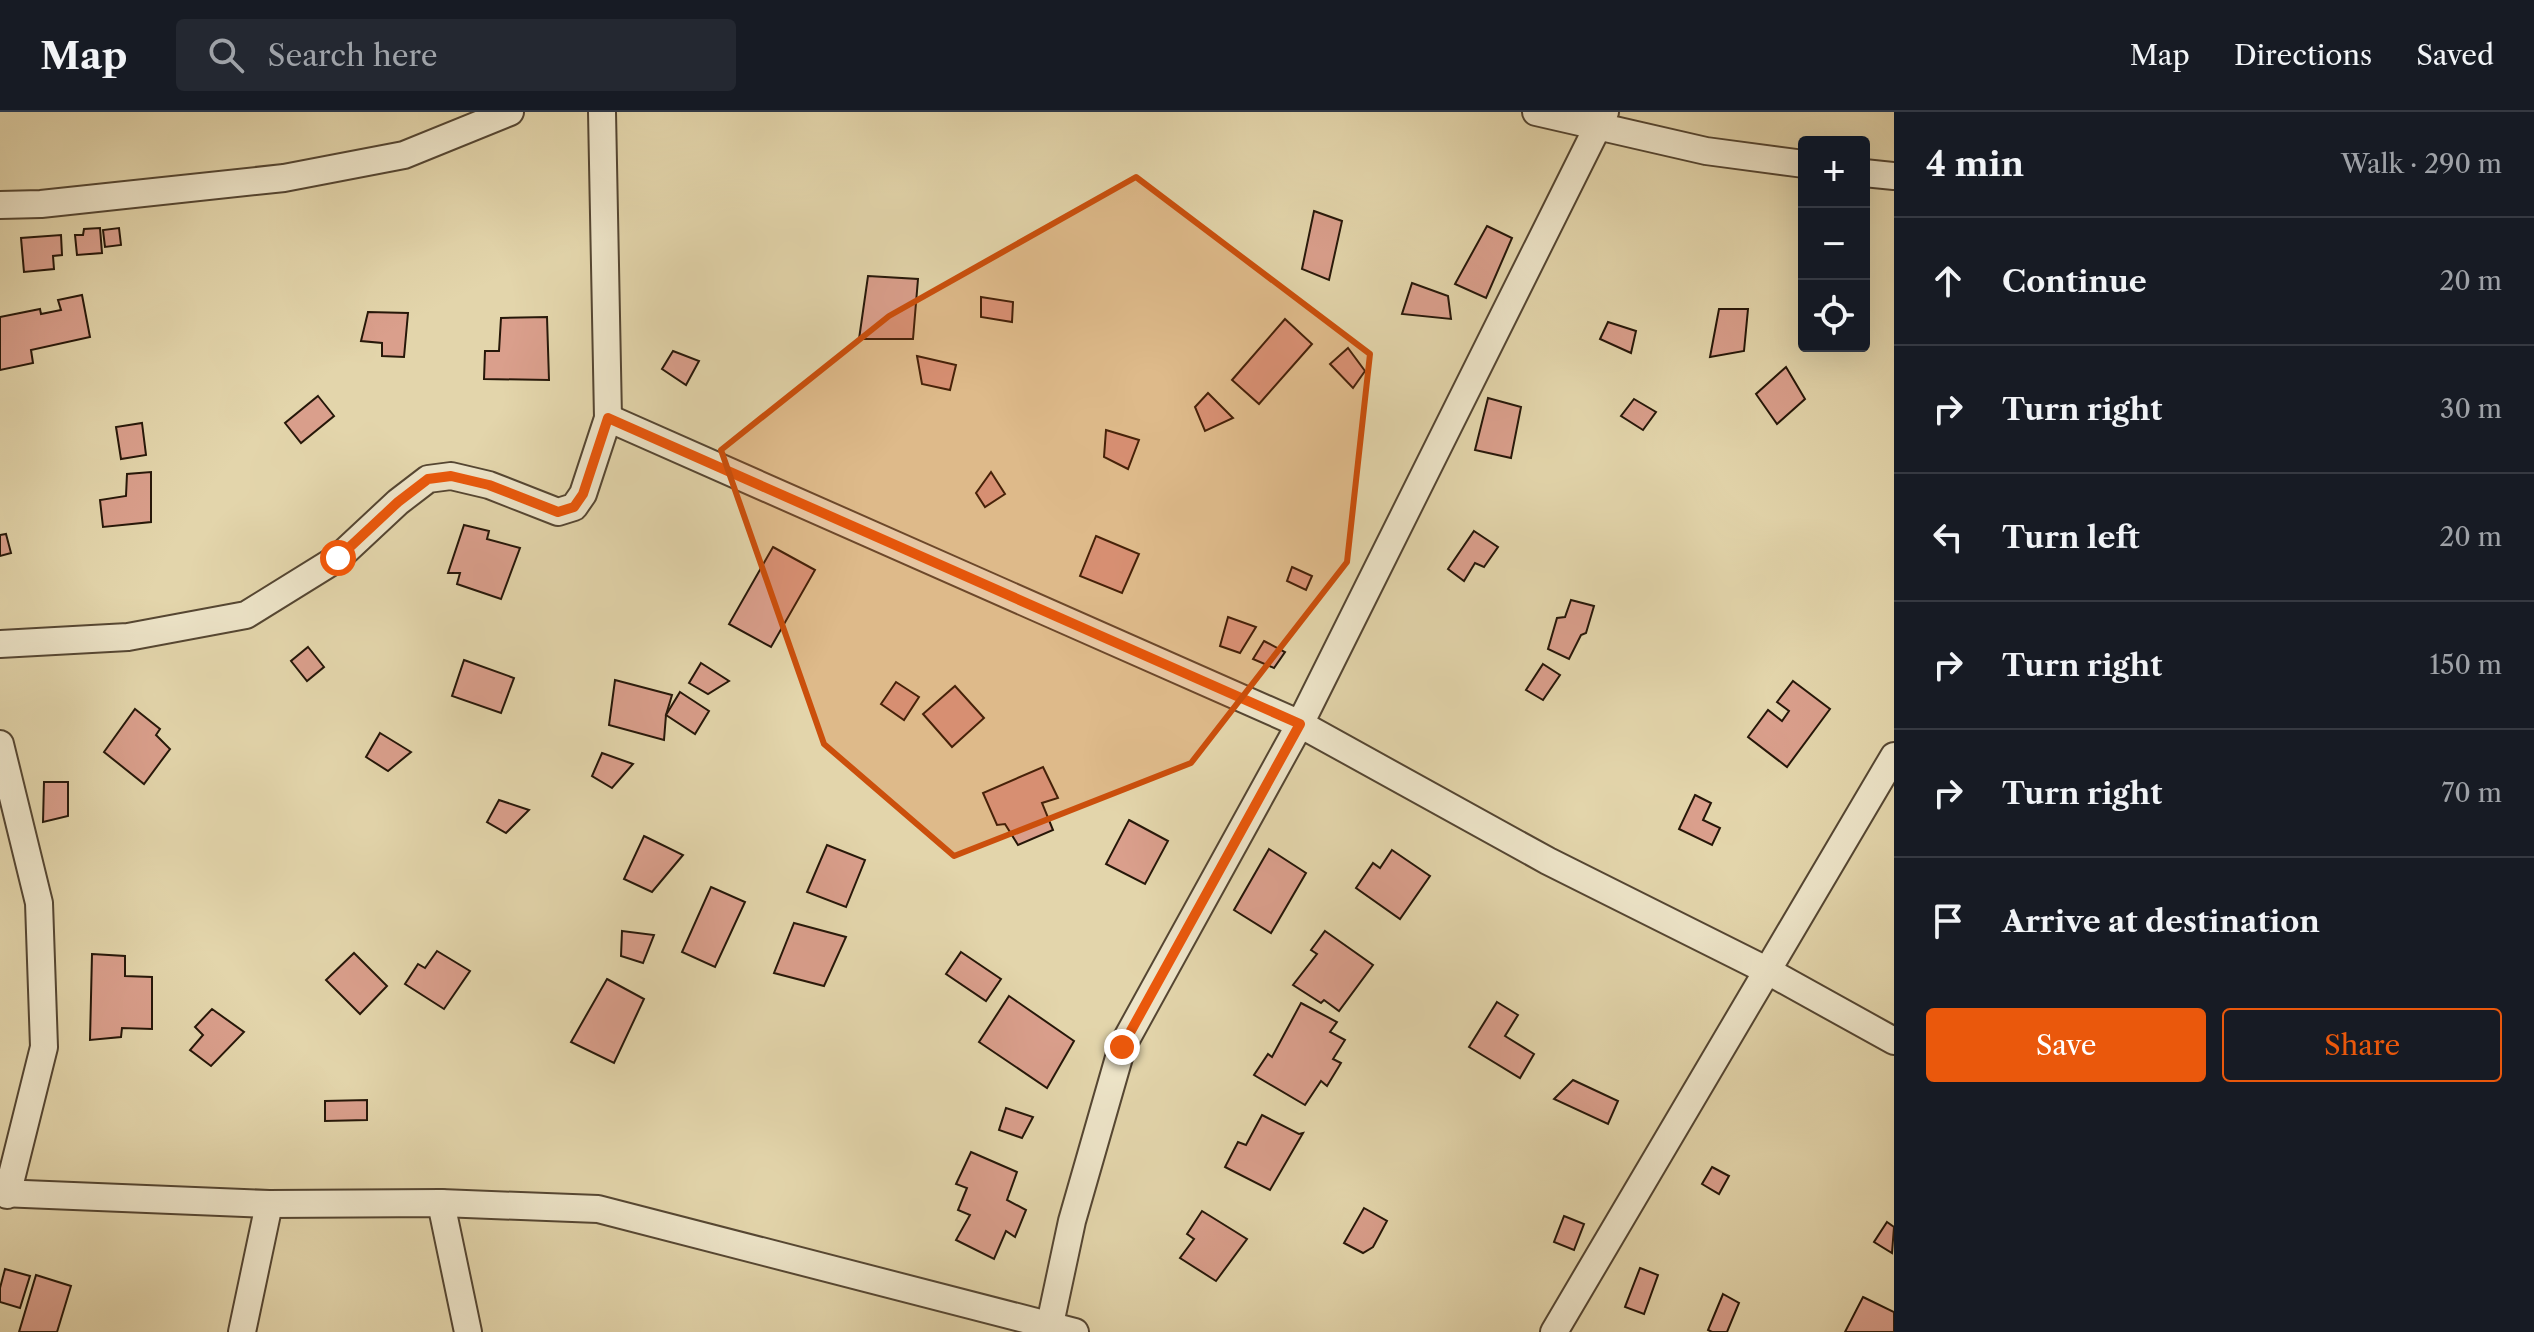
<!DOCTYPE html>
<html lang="en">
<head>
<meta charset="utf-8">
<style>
  :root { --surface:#171b24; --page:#242831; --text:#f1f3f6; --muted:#9ea1a6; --line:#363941; --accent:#ea580c }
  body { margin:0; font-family:"Libre Caslon Text",serif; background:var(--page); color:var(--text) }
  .controls { position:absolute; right:24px; top:24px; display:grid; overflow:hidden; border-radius:8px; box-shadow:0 8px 32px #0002 }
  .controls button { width:72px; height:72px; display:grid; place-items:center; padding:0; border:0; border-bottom:2px solid var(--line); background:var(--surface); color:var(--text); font:40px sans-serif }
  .stop { position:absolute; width:24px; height:24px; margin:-18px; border:6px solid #ea580c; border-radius:50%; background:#fff }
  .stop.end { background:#ea580c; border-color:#fff; box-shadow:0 2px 8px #0008 }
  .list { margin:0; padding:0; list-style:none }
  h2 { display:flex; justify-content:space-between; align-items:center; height:104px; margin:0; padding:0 32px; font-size:34px }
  h2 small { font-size:26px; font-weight:400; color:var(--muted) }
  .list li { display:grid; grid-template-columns:52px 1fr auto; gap:24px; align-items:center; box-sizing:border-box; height:128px; padding:0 32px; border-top:2px solid var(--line) }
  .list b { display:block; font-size:30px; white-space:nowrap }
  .list em { font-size:26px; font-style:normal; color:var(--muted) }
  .actions { display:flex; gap:16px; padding:24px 32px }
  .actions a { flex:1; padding:18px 0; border:2px solid var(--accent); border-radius:8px; text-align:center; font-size:28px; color:var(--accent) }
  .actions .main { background:var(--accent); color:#fff }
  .icon { flex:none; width:44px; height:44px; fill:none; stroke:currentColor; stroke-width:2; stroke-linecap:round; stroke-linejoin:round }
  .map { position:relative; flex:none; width:1894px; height:1220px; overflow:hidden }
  header { display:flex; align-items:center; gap:48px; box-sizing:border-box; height:112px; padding:0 40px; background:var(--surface); border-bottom:2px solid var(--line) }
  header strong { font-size:38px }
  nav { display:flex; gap:44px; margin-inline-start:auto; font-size:28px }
  .search { width:560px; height:72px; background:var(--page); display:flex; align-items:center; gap:20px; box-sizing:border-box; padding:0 28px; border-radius:8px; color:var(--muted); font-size:30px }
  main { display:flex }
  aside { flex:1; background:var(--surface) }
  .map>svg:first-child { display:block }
  .building { fill:#da9f8c; stroke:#261709; stroke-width:2 }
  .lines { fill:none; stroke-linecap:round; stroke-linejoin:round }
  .minor-casing { stroke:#554632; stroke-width:30 }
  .minor { stroke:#ede4c8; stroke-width:26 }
  .route { stroke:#ea580c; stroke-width:10 }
  .marked { fill:#cb4f0c; fill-opacity:0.2; stroke:#cb4f0c; stroke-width:6; stroke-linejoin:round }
</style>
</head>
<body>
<header>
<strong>Map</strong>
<div class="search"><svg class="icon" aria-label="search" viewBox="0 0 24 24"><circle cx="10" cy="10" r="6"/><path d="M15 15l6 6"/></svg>Search here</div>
<nav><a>Map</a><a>Directions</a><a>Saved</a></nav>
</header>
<main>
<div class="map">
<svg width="1894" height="1220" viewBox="0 0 1894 1220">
  <rect width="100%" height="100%" fill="#e3d5ab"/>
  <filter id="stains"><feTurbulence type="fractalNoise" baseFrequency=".0025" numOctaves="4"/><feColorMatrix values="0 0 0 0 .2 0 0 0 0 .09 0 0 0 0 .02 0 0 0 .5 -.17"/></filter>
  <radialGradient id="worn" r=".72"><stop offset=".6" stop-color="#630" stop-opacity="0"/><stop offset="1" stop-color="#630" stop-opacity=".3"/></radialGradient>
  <g class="building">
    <path d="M1314,99L1342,109L1329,168L1302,157Z"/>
    <path d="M1487,114L1512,126L1486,186L1455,172Z"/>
    <path d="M100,116L102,141L77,143L75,123H83L84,117Z"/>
    <path d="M119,116L121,133L105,135L103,118Z"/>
    <path d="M61,123L62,143L53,144L54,157L24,160L21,126Z"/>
    <path d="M868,164L918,167L913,227H859Z"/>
    <path d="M1412,171L1448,184L1451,207L1402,202Z"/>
    <path d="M82,183L90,225L31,238L33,251L0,258V205L40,197L41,202L61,198L58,188Z"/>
    <path d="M981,185L1013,190L1012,210L981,205Z"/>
    <path d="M1719,197H1748L1744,239L1710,245Z"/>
    <path d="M368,200L408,201L404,245L382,244V231L361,229Z"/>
    <path d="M547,205L549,268L484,267L485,239H499L501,206Z"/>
    <path d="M1285,207L1312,232L1259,292L1232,268Z"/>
    <path d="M1608,210L1636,219L1631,241L1600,227Z"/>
    <path d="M1348,236L1365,259L1353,276L1330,252Z"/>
    <path d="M673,239L699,249L686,273L662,257Z"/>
    <path d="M917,244L956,253L950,278L922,272Z"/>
    <path d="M1786,255L1805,287L1777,312L1756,282Z"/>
    <path d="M1208,281L1233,306L1205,319L1195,295Z"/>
    <path d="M318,284L334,304L301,331L285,311Z"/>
    <path d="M1488,286L1521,295L1511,346L1475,338Z"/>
    <path d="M1634,287L1656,300L1643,318L1621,304Z"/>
    <path d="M142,311L146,343L121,347L116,315Z"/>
    <path d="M1106,318L1139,328L1128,357L1104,345Z"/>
    <path d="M151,360V410L103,415L100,388L126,384L127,362Z"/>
    <path d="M991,360L1005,382L985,395L976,381Z"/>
    <path d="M464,413L489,419L487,427L520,436L501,487L457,472L460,461H448Z"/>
    <path d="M1474,419L1498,435L1484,455L1475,451L1464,469L1448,457Z"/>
    <path d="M6,422L11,441L0,444V423Z"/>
    <path d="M1096,424L1139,442L1122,481L1080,464Z"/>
    <path d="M773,435L815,458L771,535L729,512Z"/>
    <path d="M1292,455L1312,464L1306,478L1287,469Z"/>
    <path d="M1571,488L1594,494L1586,521L1581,523L1569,547L1548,537L1557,506L1565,505Z"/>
    <path d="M1228,505L1256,515L1240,541L1220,534Z"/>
    <path d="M1264,529L1285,540L1274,556L1253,547Z"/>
    <path d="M308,535L324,555L307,569L291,549Z"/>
    <path d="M464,548L514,566L501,601L452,584Z"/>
    <path d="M701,551L729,569L708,582L689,571Z"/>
    <path d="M1543,552L1560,563L1543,588L1526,578Z"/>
    <path d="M615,568L672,583L666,603L664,628L609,613Z"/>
    <path d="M1793,569L1830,597L1787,655L1748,625L1768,598L1782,609L1789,599L1777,590Z"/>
    <path d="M896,570L919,585L904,608L881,592Z"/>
    <path d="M955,574L984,606L952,635L923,602Z"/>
    <path d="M680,580L709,599L695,622L666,603Z"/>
    <path d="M135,597L160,617L156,623L170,637L144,672L104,640Z"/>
    <path d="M380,621L411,640L388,659L366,645Z"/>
    <path d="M602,641L633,652L612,676L592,664Z"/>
    <path d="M1043,655L1058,686L1042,691L1053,718L1018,733L1005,712L997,713L983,681Z"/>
    <path d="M44,670H68V704L43,710Z"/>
    <path d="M1695,683L1711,691L1703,708L1720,716L1712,733L1679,717Z"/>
    <path d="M499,688L529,698L506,721L487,710Z"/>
    <path d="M1129,708L1168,729L1145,772L1106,752Z"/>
    <path d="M644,724L683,743L652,780L624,767Z"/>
    <path d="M827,733L865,748L846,795L807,780Z"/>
    <path d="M1269,737L1306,761L1271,821L1234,798Z"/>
    <path d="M1392,738L1430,764L1400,807L1356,776L1373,751L1380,756Z"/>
    <path d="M711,775L745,790L715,855L682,840Z"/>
    <path d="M794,811L846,825L824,874L774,861Z"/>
    <path d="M622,819L654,823L643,851L621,844Z"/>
    <path d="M1325,819L1373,853L1339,899L1324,888L1321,891L1293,873L1317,842L1311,838Z"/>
    <path d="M437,839L470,859L444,897L405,872L418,852L425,856Z"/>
    <path d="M961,840L1001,867L986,889L946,862Z"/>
    <path d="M354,841L387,874L360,902L326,868Z"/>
    <path d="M92,842L125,844V864L152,865V917L122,916L121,925L90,928Z"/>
    <path d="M607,867L644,887L614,951L571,930Z"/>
    <path d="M1009,884L1074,929L1047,976L979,930Z"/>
    <path d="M1497,890L1518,903L1505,924L1534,942L1520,966L1469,935Z"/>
    <path d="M1301,891L1337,910L1330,920L1345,928L1333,947L1341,951L1327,974L1321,969L1305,993L1254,963L1268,942L1272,945Z"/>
    <path d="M212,897L244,920L211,954L190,938L203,923L195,915Z"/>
    <path d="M1573,968L1618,989L1608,1012L1554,987Z"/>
    <path d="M367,988V1008L325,1009V989Z"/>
    <path d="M1006,996L1033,1005L1022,1026L999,1018Z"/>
    <path d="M1262,1003L1299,1022L1303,1021L1270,1078L1225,1055L1238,1030L1246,1033Z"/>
    <path d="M971,1040L1017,1060L1007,1088L1026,1098L1015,1125L1006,1119L994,1147L956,1128L970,1103L958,1098L967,1076L956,1072Z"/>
    <path d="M1712,1055L1729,1064L1719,1082L1702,1072Z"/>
    <path d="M1364,1096L1387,1109L1373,1135L1363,1141L1344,1131Z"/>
    <path d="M1202,1099L1247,1127L1216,1169L1180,1146L1194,1127L1187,1122Z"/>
    <path d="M1564,1104L1584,1112L1574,1138L1554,1130Z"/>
    <path d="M1887,1110L1894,1115L1892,1141L1874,1130Z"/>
    <path d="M1640,1156L1658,1163L1644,1202L1625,1195Z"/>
    <path d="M5,1157L30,1164L20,1196L0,1190V1176Z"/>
    <path d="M36,1163L71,1174L57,1220H19Z"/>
    <path d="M1723,1182L1739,1191L1727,1220H1712L1708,1218Z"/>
    <path d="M1863,1185L1894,1200V1220H1845Z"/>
  </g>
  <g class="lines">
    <defs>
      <g id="minor">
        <path d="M1536,0L1706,39L1804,52"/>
        <path d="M1864,61L1894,64"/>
        <path d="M0,93L41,92L284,66L404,43L510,0"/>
        <path d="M608,306L1300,612L1548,749L1766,858L1894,929"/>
        <path d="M0,532L128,525L246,503L338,446L398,390L428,367L451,364L489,373L558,400L574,395L583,382L608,306L602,0"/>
        <path d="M0,632L39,791L44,935L7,1083"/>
        <path d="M0,1081L269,1092L441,1091L598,1097L1075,1220"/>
        <path d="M441,1091L468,1220"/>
        <path d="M1050,1212L1072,1109L1122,935L1300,612L1605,0"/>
        <path d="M242,1220L269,1092"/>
        <path d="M1554,1220L1894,644"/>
      </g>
    </defs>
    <use href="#minor" class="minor-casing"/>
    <use href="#minor" class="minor"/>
  </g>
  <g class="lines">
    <path class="route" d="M338,446L398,390L428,367L451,364L489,373L558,400L574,395L583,382L608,306L1300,612L1122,935"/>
  </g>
  <path class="marked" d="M1136,65L1370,242L1347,450L1191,651L954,744L824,632L721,338L889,204Z"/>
  <rect width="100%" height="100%" filter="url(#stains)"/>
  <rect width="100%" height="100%" fill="url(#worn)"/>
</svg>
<div class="controls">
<button>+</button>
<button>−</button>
<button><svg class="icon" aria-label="locate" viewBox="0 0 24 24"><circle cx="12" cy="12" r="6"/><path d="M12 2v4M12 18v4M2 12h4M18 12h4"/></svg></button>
</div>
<div class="stop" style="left:338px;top:446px"></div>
<div class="stop end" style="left:1122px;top:935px"></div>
</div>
<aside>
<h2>4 min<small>Walk · 290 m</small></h2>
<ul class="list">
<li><svg class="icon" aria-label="ahead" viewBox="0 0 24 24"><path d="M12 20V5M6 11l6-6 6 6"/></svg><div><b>Continue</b></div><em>20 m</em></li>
<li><svg class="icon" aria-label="right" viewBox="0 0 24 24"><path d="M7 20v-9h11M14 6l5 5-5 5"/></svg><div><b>Turn right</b></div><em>30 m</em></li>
<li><svg class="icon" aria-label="left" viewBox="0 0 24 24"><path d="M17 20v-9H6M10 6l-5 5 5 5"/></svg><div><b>Turn left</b></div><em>20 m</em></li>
<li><svg class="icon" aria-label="right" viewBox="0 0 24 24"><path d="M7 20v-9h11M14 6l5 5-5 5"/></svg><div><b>Turn right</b></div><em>150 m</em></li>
<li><svg class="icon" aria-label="right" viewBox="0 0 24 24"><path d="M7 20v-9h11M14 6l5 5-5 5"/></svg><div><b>Turn right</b></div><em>70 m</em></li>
<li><svg class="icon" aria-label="arrive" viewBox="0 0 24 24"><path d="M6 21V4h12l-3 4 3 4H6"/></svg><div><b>Arrive at destination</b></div></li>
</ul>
<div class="actions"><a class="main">Save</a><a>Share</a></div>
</aside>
</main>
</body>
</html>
